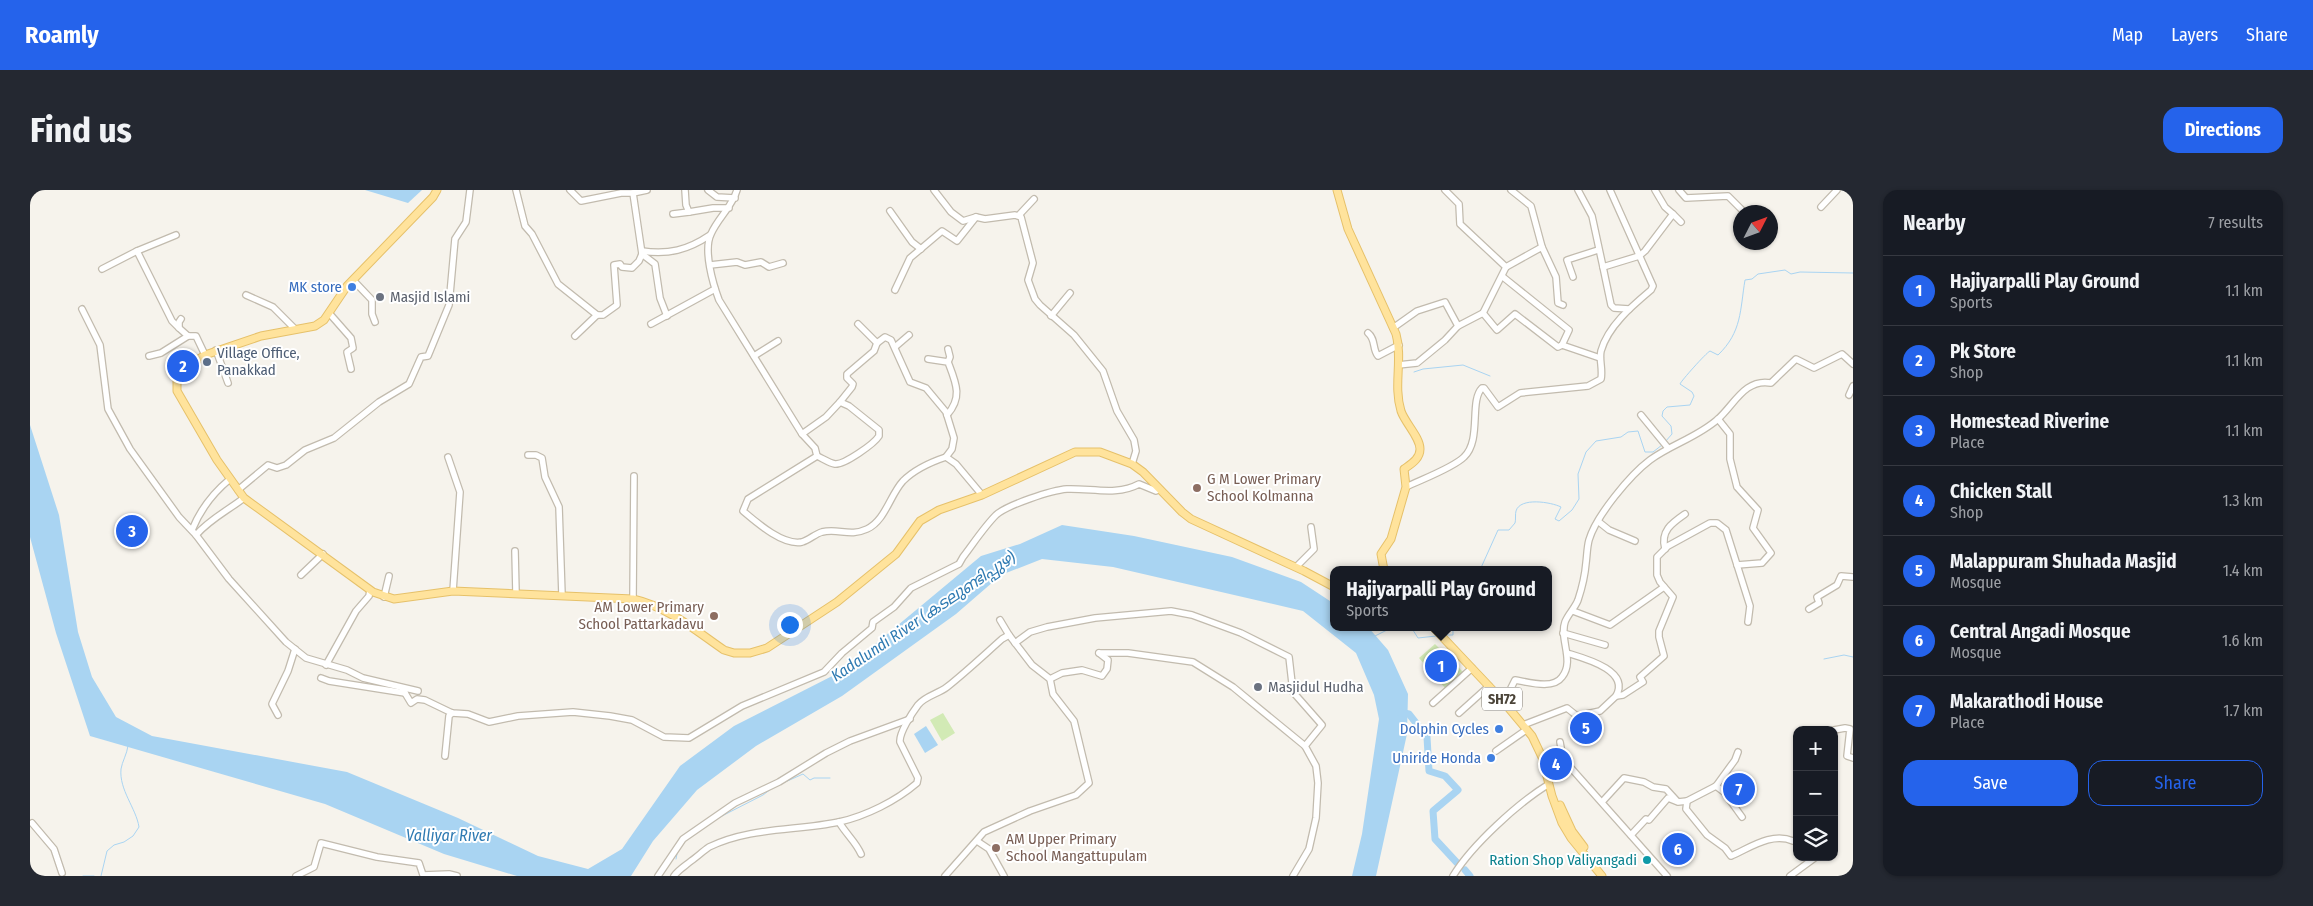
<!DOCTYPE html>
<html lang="en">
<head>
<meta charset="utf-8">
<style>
  :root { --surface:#171b24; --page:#242831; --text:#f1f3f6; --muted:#9ea1a6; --line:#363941; --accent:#2563eb }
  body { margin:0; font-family:"Fira Sans Condensed","Noto Sans Malayalam",sans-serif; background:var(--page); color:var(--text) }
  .controls { position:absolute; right:15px; bottom:15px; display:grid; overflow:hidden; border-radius:10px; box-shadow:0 1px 4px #0004 }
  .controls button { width:45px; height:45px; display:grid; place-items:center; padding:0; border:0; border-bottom:1px solid var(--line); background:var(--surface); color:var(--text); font:25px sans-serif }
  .compass { position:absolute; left:1703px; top:15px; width:45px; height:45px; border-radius:50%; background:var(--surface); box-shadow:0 1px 4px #0004; rotate:48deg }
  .you { position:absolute; left:759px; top:434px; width:18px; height:18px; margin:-12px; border:4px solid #fff; border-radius:50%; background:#1a73e8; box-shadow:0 0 0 8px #1a73e833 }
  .badge { display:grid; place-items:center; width:32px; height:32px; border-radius:50%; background:var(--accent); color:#fff; font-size:16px; font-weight:700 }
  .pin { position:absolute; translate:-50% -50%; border:2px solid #fff; box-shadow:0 1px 5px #0006 }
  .popup { position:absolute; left:1300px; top:376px; width:222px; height:65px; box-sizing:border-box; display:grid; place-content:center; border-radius:10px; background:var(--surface); filter:drop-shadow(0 1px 4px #0005); font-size:16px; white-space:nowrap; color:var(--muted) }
  .popup b { font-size:19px; color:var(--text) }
  .popup::after { content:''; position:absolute; left:50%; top:100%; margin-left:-10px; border:10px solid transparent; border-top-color:var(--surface) }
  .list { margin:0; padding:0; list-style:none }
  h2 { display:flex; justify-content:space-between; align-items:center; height:65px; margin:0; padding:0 20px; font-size:21px }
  h2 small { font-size:16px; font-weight:400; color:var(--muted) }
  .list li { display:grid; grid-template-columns:32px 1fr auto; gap:15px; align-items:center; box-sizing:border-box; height:70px; padding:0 20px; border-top:1px solid var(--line) }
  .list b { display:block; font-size:19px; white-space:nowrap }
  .list p { margin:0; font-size:16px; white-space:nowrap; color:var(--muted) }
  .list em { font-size:16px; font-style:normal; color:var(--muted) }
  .actions { display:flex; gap:10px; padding:15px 20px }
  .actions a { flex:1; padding:11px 0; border:1px solid var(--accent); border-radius:15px; text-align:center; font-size:18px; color:var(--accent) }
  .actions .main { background:var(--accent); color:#fff }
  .icon { flex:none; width:28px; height:28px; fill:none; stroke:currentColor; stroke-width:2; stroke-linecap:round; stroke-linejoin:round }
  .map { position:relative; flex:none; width:1823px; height:686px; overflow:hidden; border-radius:15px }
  header { display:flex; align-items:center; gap:30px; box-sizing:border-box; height:70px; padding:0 25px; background:var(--accent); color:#fff }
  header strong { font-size:24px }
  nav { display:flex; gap:28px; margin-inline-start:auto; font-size:18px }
  .intro { display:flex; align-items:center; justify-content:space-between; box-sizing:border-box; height:120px; padding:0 30px }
  h1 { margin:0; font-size:35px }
  .button { padding:12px 22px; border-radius:15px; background:var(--accent); color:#fff; font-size:18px; font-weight:700 }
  main { display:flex; gap:30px; padding:0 30px }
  aside { flex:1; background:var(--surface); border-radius:15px; box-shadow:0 1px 4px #0004 }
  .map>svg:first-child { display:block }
  .green { fill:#d2eab5 }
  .water { fill:#a9d4f2 }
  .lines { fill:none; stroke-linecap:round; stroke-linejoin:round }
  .stream { stroke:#a9d4f2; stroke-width:1 }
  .river { stroke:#a9d4f2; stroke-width:7 }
  .minor-casing { stroke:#c2bbae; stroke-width:8 }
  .major-casing { stroke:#e6c16a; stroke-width:9 }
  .minor { stroke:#fff; stroke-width:5.5 }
  .major { stroke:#ffe39c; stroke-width:7 }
  .shop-dot { fill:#3f7fe0; stroke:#fff; stroke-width:2 }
  .worship-dot { fill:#6b7280; stroke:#fff; stroke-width:2 }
  .service-dot { fill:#5c6f8a; stroke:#fff; stroke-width:2 }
  .education-dot { fill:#8d6e63; stroke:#fff; stroke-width:2 }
  .culture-dot { fill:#0f9aa8; stroke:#fff; stroke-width:2 }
  .labels { text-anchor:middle; stroke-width:4; stroke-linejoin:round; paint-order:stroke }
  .shield { fill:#fff; stroke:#817c74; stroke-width:1 }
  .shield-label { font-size:14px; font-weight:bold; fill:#4b4439 }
  .shop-label { font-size:15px; fill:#366cbe; stroke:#fff; text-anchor:end }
  .worship-label { font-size:15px; fill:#5b616d; stroke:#fff; text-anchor:start }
  .service-label { font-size:15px; fill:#4e5e75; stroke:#fff; text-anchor:start }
  .education-label { font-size:15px; fill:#785e54; stroke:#fff; text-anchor:start }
  .culture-label { font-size:15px; fill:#0d838f; stroke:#fff; text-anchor:end }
  .water-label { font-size:16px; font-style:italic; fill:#2e7ab2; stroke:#fff }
</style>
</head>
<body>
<header>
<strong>Roamly</strong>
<nav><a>Map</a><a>Layers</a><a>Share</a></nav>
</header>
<div class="intro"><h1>Find us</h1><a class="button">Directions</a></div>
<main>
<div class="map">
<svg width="1823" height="686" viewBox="0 0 1823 686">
  <rect width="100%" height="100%" fill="#f6f3ec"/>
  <g class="green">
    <path d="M1405,454L1435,484L1416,499L1389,468Z"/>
    <path d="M913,523L925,543L912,551L900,530Z"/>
  </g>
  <g class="water">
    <path d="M335,0H392L378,13Z"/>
    <path d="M0,235L29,325L48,442L62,487L86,527L122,546L317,582L428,628L508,666L558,679L592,659L650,576L704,536L814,480L951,366L990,354L1032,335L1104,346L1202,367L1271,392L1303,413L1304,437H1338L1358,460L1378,504L1377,544L1346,686H1322L1332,644L1349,529L1344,505L1326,463L1273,421L1083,377L1012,369L971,385L926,424L812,506L726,556L667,600L623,651L601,686H487L414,664L295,614L60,546L26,443L0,347Z"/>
    <path d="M896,536L908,555L895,563L884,544Z"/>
  </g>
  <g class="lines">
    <g class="stream">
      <path d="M1384,182L1393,179L1433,175L1460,186"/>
      <path d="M1635,252L1642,244L1641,236L1632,226L1633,221L1637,217L1660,215L1664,206L1662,202L1650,194C1651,191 1676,163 1680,161L1688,165C1712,142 1710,120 1715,90L1722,89L1728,84L1755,80L1761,84L1770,82L1823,83"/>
      <path d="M1450,380L1468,340H1479L1485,333C1486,330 1485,324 1486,321C1490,307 1521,312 1531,317L1525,329L1529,331L1542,320L1549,309L1548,284L1556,262L1566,251L1591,247L1598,242L1608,241L1615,262H1623L1632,255"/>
      <path d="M1381,437L1388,448L1406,446"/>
      <path d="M1416,445H1423V437"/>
      <path d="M1345,446L1363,437"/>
      <path d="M1794,469L1814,465L1823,467"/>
      <path d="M744,597L773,584L780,590L784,588H800"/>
      <path d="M690,627L733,605L741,599"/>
      <path d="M646,669L647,664"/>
      <path d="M34,686H35"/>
      <path d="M53,686H64"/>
      <path d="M71,686L77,661L84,655L94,652L103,646L109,637C106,618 89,600 91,579C92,572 97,564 98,556"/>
    </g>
    <g class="river">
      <path d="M1369,522L1379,524L1397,547L1399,581L1415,586L1428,600L1403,621L1405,649L1430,676"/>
      <path d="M1435,680L1440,686"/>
    </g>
    <defs>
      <g id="minor">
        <path d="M486,0L495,36L502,44L528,94L567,125H573L587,115L584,75L590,74L592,77L602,78L609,71L612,64L603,3H591L551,11L540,0"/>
        <path d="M655,0L656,15L659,22L683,18H699"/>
        <path d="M678,0L687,7L705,8"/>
        <path d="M707,0C702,17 688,28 681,44C673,60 683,94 689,110L772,244L785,258L787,266L718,309L713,321C726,332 753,356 772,352C779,350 785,344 792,342C808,338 820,347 837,339C855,331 860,305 873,291C884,280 901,272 916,267L926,274L952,305"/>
        <path d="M904,0L921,22L933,31L946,27L955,29L985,25L991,27L1003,73L998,90L1005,109L1010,115L1044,145L1073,181L1087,221L1104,250L1106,261L1102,274"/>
        <path d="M1415,0L1429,14L1430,34L1476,77L1453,123"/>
        <path d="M1481,0L1501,16L1512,57"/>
        <path d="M1548,0L1562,26L1573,77L1609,66L1615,61L1643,24L1635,17L1625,0"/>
        <path d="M1649,0L1656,8L1698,6L1713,21"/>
        <path d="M603,3L617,0"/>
        <path d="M1791,17L1807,0"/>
        <path d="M860,21L882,52L891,59"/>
        <path d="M643,24L659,22"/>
        <path d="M1643,24L1651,32"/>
        <path d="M989,25L1004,9"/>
        <path d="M146,45L107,61L142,131L149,138"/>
        <path d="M612,61C638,65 658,60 680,45"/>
        <path d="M612,64L625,74L630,108L637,126"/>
        <path d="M680,75L707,72L715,75L731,72L739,77L753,73"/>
        <path d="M1476,77L1512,57L1526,87L1528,113L1533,115"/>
        <path d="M1573,77L1581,115L1584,118L1599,119"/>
        <path d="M72,79L107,61"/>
        <path d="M1473,87L1539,140L1532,155"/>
        <path d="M1543,87L1537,70L1568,60"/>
        <path d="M323,90L342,110V124L345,132"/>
        <path d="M865,100L880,68L912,41L927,51L946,27"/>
        <path d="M216,105L243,117L265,139"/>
        <path d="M52,119L70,155L78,219L100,259L149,327L166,345C180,329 197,321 214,308"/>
        <path d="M299,123L321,148L323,158L317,162L321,179"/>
        <path d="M1021,126L1040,103"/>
        <path d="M151,129L149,132V138L158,146H166L175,165"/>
        <path d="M621,134L685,99"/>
        <path d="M828,134L847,153L855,147L861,150L880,192L896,198L916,222L924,248L922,259L916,267"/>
        <path d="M1363,138L1387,121L1415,112L1428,136"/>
        <path d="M1338,143C1346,149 1342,159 1348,166L1369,155"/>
        <path d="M545,146L567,125"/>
        <path d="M865,157L879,145"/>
        <path d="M918,159L920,167L918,172"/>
        <path d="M186,160L198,193"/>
        <path d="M119,166L131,163L158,146"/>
        <path d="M724,166L748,151"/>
        <path d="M898,169L918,172C926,193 933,207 917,225"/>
        <path d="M1368,175L1387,173L1415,150L1428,136L1453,123L1467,140L1485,124L1528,157L1532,155L1570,168"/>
        <path d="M1819,205L1823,196"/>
        <path d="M810,212L822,197L823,194L817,188V184L844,161L847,153"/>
        <path d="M1611,225L1638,258"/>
        <path d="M1688,229L1700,244V269L1707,297L1728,320L1723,338L1741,363L1732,373L1707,375"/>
        <path d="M772,244L796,227L810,212L819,216L849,240V246C844,254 814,275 805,274C799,273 792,268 787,266"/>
        <path d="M498,265H506L512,268L515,287L529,317L532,405"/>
        <path d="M418,267L430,302L423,401"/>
        <path d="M1376,297C1390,290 1423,278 1434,267C1452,250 1439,211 1452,198H1454L1468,217L1490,203L1558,196L1571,189C1573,179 1569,170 1571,161C1578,136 1602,116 1621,100L1623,96L1580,0"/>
        <path d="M208,300L238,275L247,278L256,275L275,260L304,248L349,212L379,194L391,167L398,166L419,115L425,49L436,32L440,0"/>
        <path d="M1569,332L1579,340L1605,351"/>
        <path d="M162,340C170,320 183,303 200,289"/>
        <path d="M166,345L199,389L256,452L276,468L317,480L333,488L388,501"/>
        <path d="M1635,359C1630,341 1642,333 1655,324"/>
        <path d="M485,361L486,403"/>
        <path d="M1266,377L1284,359L1281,337"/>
        <path d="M271,385L293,364"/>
        <path d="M354,407L359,386"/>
        <path d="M603,409L604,286"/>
        <path d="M1779,419L1789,413L1787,407L1807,395L1811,386L1823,387"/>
        <path d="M1543,421L1580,435L1634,397"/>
        <path d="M970,430L979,445"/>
        <path d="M1533,443L1575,455"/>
        <path d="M985,453L1000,442L1017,437L1065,428L1141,421L1162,425L1211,443L1259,467L1263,502L1292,535L1275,556"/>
        <path d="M1069,463H1098L1163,472L1203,497L1275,556L1286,576L1288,593L1286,628L1279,659L1263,686"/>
        <path d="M1537,463C1553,468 1601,480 1586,506"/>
        <path d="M296,475L326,421L339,406L340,400"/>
        <path d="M291,488L299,491L375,503"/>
        <path d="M1020,489L1032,483L1052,480L1072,486L1077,479L1078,470L1069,463"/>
        <path d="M372,498L381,513L387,509L395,510L422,523L438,524L459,532L488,526L543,522L580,526L602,530L634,547L659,548L712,516L794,482L812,463L842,438L843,432L864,417L881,398L929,374L933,367C943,354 954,337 966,325C977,315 1022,300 1037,299C1061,298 1087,306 1109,294L1126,301L1129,299"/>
        <path d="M1472,510L1478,504L1485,490C1498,492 1523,500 1532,487C1545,471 1529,449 1535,432C1538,424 1545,418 1548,410C1552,398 1555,385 1556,373C1557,366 1557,357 1559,350C1566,326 1600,285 1620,270C1642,254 1668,247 1688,229C1704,215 1715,188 1741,193L1766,169L1784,178L1812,164L1823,174"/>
        <path d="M1403,513L1442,478"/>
        <path d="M1429,523L1459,496"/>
        <path d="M248,525L242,514L258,481L265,459"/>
        <path d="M1493,535L1537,518L1547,526L1570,521L1586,506L1593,505L1613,492L1610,487L1634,466L1629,447V441L1643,407L1630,392L1627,385V367L1638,356L1680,333H1687L1696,340L1720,416L1718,432"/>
        <path d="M1804,540L1815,538L1820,539L1817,566L1823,568"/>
        <path d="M1530,552L1533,569"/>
        <path d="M1466,561L1496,540"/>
        <path d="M415,566L419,526L422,523"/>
        <path d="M1512,567L1533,569L1637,686"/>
        <path d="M1686,596L1694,602L1712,627"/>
        <path d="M1657,611L1656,619L1677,645L1695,658L1701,666C1720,658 1741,642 1763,651L1767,649"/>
        <path d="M1572,612L1594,588L1614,592L1623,597L1636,599L1647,611"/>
        <path d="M809,632C816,644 826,652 831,664"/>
        <path d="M2,633L24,659L32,683"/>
        <path d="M1601,645L1616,629L1619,630L1638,608L1648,612L1657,611L1686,596L1705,570L1708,562"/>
        <path d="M947,651L959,659L974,686"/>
        <path d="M266,686L284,677L291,653L347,667L389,673L393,685L419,684L427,686"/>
        <path d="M628,686L653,649L705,613L749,592L796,563L820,551L880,529"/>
        <path d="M644,686C648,680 655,676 661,671C667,667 673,661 679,657C720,637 766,641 809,632C836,626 866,611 887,593L888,588L870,552C869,543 882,523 888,515C895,506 908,504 917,497C936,482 954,465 972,449L979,445L1002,475L1020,489L1023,504L1044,531L1059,593L1046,605L1000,621L954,642L915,686"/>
        <path d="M1423,686C1442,655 1488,613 1519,594"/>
        <path d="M1760,686L1786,667"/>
      </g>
      <g id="major">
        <path d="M407,0L403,7L317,96L294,130L285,136L231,146L175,165L152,180L147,191V201L187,270L214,308L343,402L364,409L423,401L603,409C638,417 665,440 694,460L704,463H720L737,458L807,412L866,364L890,331L909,320L952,305L1045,262H1070L1102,274L1113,282L1152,322L1161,329L1274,381L1304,397"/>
        <path d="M1307,0L1318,39L1366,144C1373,169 1363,195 1371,221C1375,233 1390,247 1390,259C1390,269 1381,274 1374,279L1376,297L1361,349L1351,364L1354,380"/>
        <path d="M1403,437L1472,510L1502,546L1512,567L1522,606L1532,633L1541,648L1572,686"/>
        <path d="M1530,615L1542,641L1554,657"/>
      </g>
    </defs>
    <use href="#minor" class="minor-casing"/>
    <use href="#major" class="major-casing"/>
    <use href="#minor" class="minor"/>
    <use href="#major" class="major"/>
  </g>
  <g class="shop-dot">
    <circle cx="322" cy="97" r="5"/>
    <circle cx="1469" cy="539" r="5"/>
    <circle cx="1461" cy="568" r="5"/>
  </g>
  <g class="worship-dot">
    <circle cx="350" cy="107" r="5"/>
    <circle cx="1228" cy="497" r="5"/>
  </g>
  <circle class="service-dot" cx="177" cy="172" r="5"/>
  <g class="education-dot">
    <circle cx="1167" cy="298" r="5"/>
    <circle cx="684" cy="426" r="5"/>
    <circle cx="966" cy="658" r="5"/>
  </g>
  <circle class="culture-dot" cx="1617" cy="670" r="5"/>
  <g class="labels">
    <rect class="shield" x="1452" y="497.5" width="40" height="23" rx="4"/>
    <g class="shield-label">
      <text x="1472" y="514">SH72</text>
    </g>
    <g class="shop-label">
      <text x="312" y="102">MK store</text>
      <text x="1459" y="544">Dolphin Cycles</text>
      <text x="1451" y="573">Uniride Honda</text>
    </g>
    <g class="worship-label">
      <text x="360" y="112">Masjid Islami</text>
      <text x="1238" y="502">Masjidul Hudha</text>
    </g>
    <g class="service-label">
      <text x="187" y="168">Village Office,<tspan x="187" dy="17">Panakkad</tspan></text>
    </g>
    <g class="education-label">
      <text x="1177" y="294">G M Lower Primary<tspan x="1177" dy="17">School Kolmanna</tspan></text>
      <text x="674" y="422" text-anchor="end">AM Lower Primary<tspan x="674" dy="17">School Pattarkadavu</tspan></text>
      <text x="976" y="654">AM Upper Primary<tspan x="976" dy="17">School Mangattupulam</tspan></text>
    </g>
    <g class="culture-label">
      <text x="1607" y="675">Ration Shop Valiyangadi</text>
    </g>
    <g class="water-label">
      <text transform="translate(893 426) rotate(-34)" y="6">Kadalundi River (കടലുണ്ടിപ്പുഴ)</text>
      <text x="419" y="651">Valliyar River</text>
    </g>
  </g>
</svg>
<div class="controls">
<button>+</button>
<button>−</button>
<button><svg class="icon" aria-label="layers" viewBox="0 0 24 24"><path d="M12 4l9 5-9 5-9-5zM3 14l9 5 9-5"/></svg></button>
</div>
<svg class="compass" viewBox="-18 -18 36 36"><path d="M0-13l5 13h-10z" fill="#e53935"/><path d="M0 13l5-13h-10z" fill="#9ea1a6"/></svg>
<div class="you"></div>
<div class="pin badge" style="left:1411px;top:476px">1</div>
<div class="popup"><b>Hajiyarpalli Play Ground</b>Sports</div>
<div class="pin badge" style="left:153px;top:176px">2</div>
<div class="pin badge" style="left:102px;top:341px">3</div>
<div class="pin badge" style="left:1526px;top:574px">4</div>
<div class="pin badge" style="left:1556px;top:538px">5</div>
<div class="pin badge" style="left:1648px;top:659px">6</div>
<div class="pin badge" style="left:1709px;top:599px">7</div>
</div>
<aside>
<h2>Nearby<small>7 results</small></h2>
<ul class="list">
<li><span class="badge">1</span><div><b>Hajiyarpalli Play Ground</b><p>Sports</p></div><em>1.1 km</em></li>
<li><span class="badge">2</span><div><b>Pk Store</b><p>Shop</p></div><em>1.1 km</em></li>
<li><span class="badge">3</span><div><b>Homestead Riverine</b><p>Place</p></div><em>1.1 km</em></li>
<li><span class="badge">4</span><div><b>Chicken Stall</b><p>Shop</p></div><em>1.3 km</em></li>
<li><span class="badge">5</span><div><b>Malappuram Shuhada Masjid</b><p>Mosque</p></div><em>1.4 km</em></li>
<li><span class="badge">6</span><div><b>Central Angadi Mosque</b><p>Mosque</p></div><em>1.6 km</em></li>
<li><span class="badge">7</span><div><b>Makarathodi House</b><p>Place</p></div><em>1.7 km</em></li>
</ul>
<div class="actions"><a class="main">Save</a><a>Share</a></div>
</aside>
</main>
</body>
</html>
